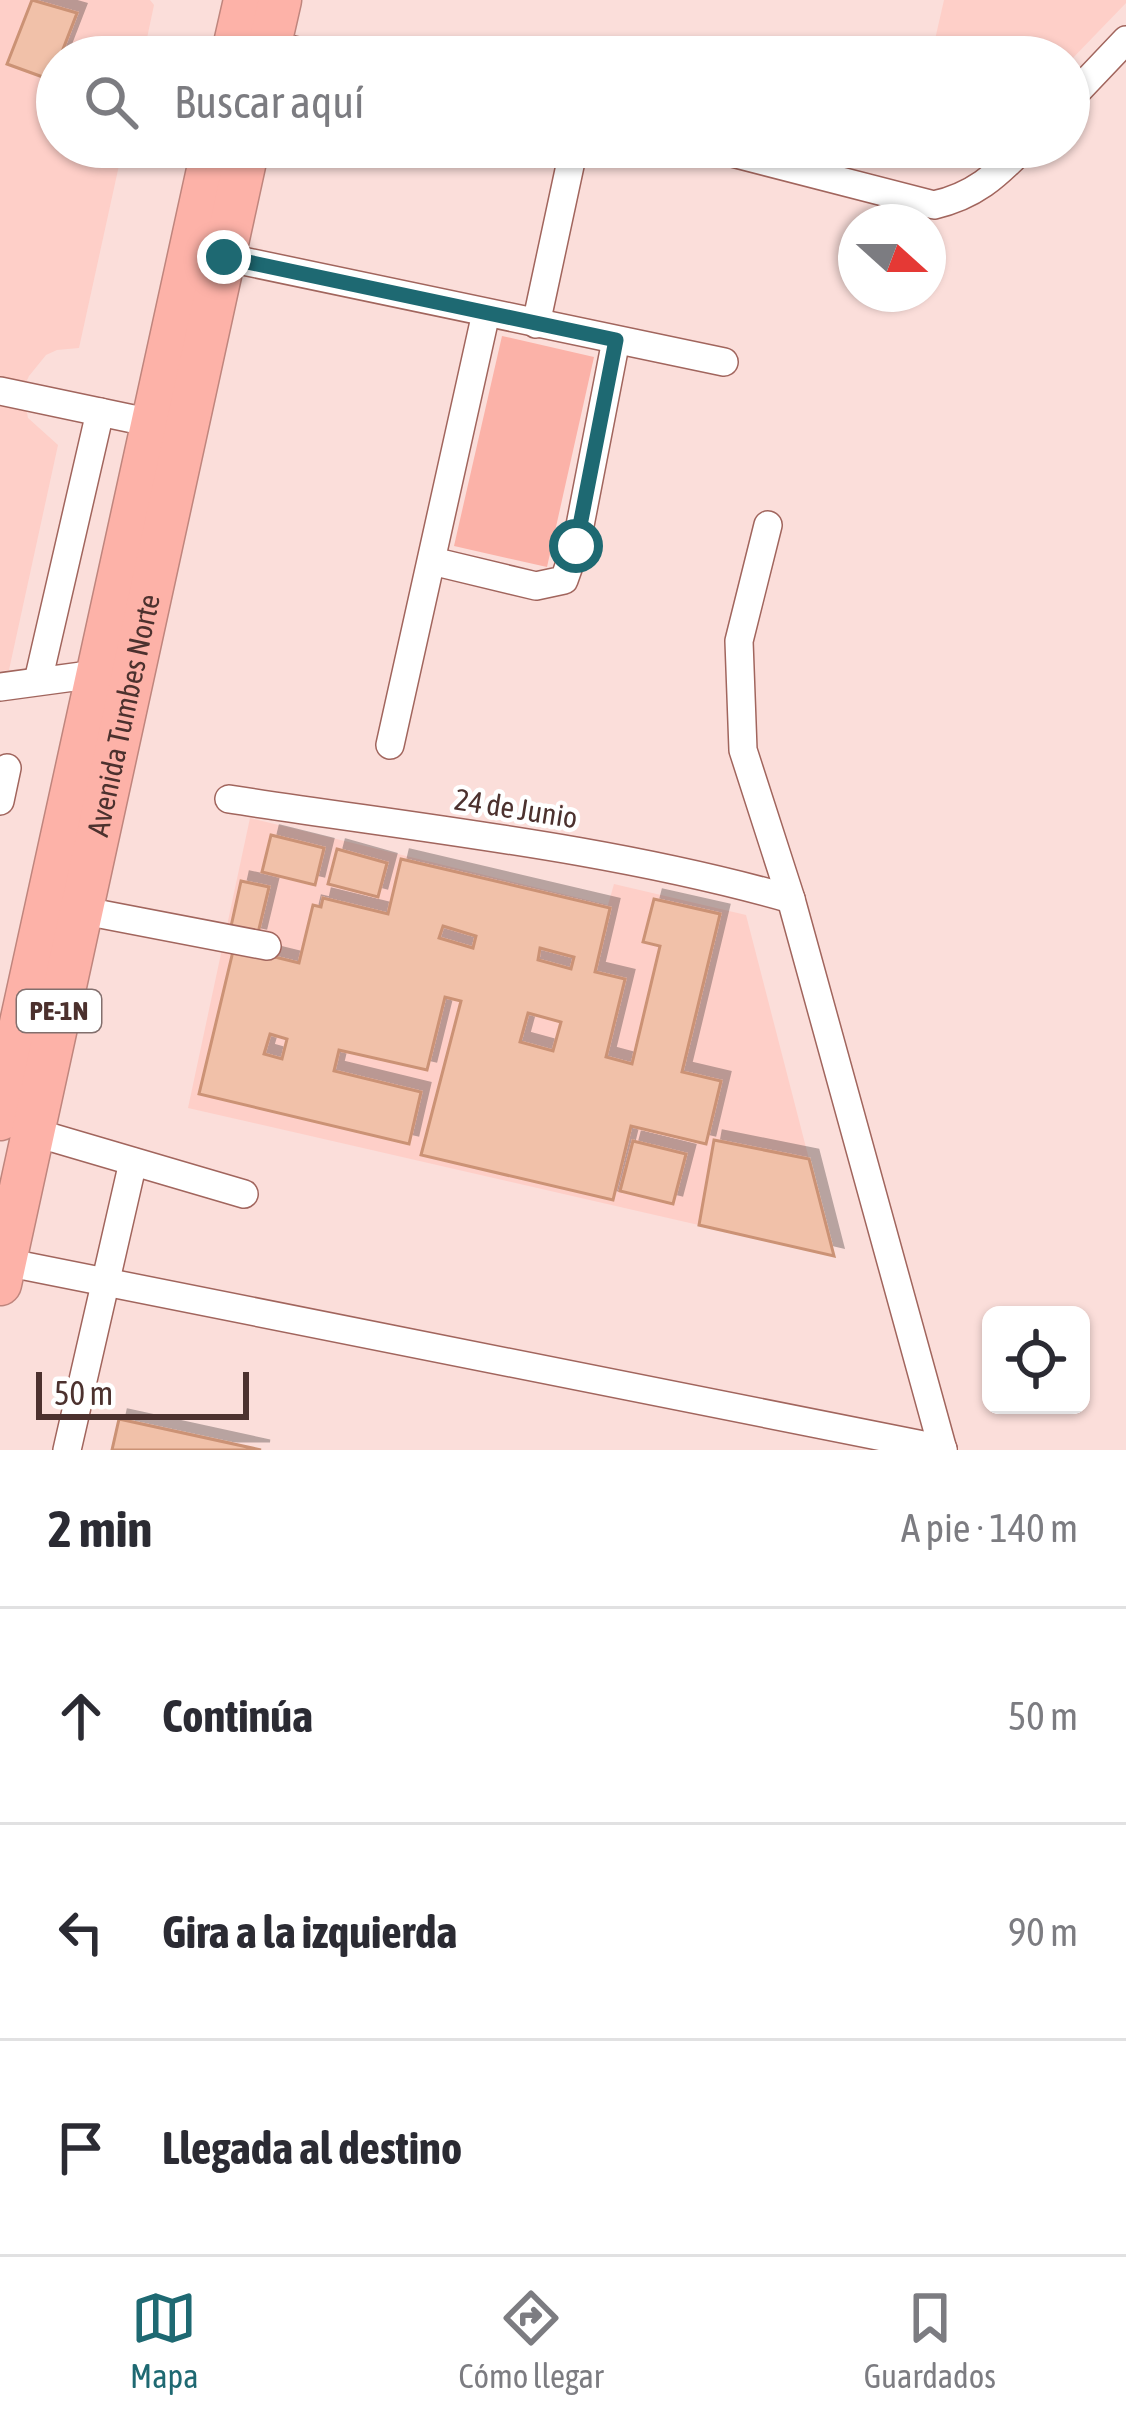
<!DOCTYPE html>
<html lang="es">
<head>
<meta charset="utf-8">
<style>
  :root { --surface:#fff; --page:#f7f7f7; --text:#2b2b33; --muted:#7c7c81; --line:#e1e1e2; --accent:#1e6972 }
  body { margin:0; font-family:"Asap Condensed",sans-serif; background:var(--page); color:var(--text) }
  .controls { position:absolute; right:36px; bottom:36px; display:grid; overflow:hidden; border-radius:18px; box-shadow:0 3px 9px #0004 }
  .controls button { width:108px; height:108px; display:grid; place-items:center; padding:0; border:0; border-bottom:3px solid var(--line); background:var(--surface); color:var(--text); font:60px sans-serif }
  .compass { position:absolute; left:838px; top:204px; width:108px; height:108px; border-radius:50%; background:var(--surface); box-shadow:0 3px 9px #0004; rotate:111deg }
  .scale { position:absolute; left:36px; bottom:30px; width:213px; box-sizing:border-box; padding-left:12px; border:6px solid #4c312e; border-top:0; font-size:33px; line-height:42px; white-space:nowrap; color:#4c312e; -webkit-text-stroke:9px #fff; paint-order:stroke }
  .stop { position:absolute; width:36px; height:36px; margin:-27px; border:9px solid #1e6972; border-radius:50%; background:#fff }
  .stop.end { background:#1e6972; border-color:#fff; box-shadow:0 3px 12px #0008 }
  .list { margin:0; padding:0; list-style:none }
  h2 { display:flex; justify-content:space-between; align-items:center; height:156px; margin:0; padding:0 48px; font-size:51px }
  h2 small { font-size:39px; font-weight:400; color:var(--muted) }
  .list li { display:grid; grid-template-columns:78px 1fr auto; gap:36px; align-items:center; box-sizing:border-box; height:216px; padding:0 48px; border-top:3px solid var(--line) }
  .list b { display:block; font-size:45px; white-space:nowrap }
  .list em { font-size:39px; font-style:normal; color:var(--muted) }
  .icon { flex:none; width:66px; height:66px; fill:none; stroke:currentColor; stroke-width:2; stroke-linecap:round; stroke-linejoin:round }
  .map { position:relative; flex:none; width:1126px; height:1450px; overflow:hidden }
  .search { position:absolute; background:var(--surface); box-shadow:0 3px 9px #0004; left:36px; right:36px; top:36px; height:132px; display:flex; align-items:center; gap:30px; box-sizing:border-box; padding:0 42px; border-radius:66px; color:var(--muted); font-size:45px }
  .sheet { height:804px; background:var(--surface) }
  nav { display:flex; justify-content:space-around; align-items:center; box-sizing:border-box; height:168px; border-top:3px solid var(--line); background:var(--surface); font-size:33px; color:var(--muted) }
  nav a { display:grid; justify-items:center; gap:6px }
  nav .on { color:var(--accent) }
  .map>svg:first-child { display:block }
  .built { fill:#fecfc8 }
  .park { fill:#fbb2a8 }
  .building { fill:#f1c1a9; stroke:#cb9275; stroke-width:3; fill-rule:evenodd; filter:url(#shadow) }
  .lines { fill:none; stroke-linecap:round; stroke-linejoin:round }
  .minor-casing { stroke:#a1655d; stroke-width:30 }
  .highway-casing { stroke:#bf857d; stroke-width:45 }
  .minor { stroke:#fff; stroke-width:27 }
  .highway { stroke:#fdb2a8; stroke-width:42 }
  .route { stroke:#1e6972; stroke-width:15 }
  .labels { text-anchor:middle; stroke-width:9; stroke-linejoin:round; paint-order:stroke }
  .shield { fill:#fff; stroke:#826f6d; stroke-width:3 }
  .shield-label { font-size:27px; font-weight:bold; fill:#4c312e }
  .street-label { font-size:30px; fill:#4c312e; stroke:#fff }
</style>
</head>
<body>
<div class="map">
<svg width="1126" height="1450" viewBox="0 0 1126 1450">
  <defs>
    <filter id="shadow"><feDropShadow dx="9" dy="-9" stdDeviation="0" flood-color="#0004"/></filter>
  </defs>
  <rect width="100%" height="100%" fill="#fbdeda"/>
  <g class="built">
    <path d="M0,0H150L154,5L143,57H57V147H123L79,348L57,350L46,355L29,376L23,389L28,418L58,445L9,670L0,671Z"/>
    <path d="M944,0H1126V3L1069,62V57H931Z"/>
    <path d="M912,147H987L966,168L910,154Z"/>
    <path d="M250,818L608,905L614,884L746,915L834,1256L188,1108Z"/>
  </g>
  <path class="park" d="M502,336L594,357L547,567L454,546Z"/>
  <g class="building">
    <path d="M32,0L77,13L51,80L7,64Z"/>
    <path d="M271,835L324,848L315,885L262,872Z"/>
    <path d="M337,849L387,863L378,897L328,884Z"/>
    <path d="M401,859L610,908L595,972L625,979L606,1057L632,1064L660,946L643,942L654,899L720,914L682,1072L721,1081L706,1144L631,1126L613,1200L421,1155L461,1001L445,997L427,1070L339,1050L334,1071L421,1092L409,1144L199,1094L234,947L299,963L313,905L321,907L323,898L388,914ZM443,926L476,936L473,948L439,938ZM540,948L574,957L571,969L538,960ZM528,1013L561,1022L553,1051L520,1042ZM270,1034L287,1039L282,1059L264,1054Z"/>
    <path d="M241,881L269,887L257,937L230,931Z"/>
    <path d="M714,1140L809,1159L834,1256L699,1225Z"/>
    <path d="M633,1141L686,1154L673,1204L620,1191Z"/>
    <path d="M119,1419L261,1450H112Z"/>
  </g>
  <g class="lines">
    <defs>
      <g id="minor">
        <path d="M270,45L325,57"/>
        <path d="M1069,100L1126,40"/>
        <path d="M709,147L934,205C974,196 996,176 1024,147"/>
        <path d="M224,257L724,362"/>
        <path d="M536,324L574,147"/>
        <path d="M0,391L152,423"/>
        <path d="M768,525L739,641L743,750L791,899L943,1450"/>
        <path d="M432,561L536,586L564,580L576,546L616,340"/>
        <path d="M38,681L100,412"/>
        <path d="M0,687L96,674"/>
        <path d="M390,745L486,313"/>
        <path d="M229,799C416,828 608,847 791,899"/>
        <path d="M0,801L7,768"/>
        <path d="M69,908L267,946"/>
        <path d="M33,1132L244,1194"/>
        <path d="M5,1262L943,1449"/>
        <path d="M67,1450L133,1162"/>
      </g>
      <g id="highway">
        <path d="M232,57L245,0"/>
        <path d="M267,57L280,0"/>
        <path d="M0,1119L213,147"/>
        <path id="s1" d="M0,1284L248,147"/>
      </g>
    </defs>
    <use href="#minor" class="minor-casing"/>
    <use href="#highway" class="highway-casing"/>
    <use href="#minor" class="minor"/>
    <use href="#highway" class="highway"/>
  </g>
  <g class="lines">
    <path class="route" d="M224,257L616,340L576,546"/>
  </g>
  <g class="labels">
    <rect class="shield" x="17" y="990" width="84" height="42" rx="9"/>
    <g class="shield-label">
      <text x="59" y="1020">PE-1N</text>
    </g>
    <g class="street-label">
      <text dy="10" stroke="none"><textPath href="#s1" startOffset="582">Avenida Tumbes Norte</textPath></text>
      <text transform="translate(516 809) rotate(9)" y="10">24 de Junio</text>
    </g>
  </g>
</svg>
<div class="controls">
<button><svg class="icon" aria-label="locate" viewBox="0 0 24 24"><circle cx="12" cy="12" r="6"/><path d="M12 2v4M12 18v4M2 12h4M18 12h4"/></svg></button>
</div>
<svg class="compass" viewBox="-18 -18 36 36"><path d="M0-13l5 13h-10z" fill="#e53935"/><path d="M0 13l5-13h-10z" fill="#7c7c81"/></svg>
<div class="scale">50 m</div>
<div class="stop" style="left:576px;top:546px"></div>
<div class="stop end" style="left:224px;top:257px"></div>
<div class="search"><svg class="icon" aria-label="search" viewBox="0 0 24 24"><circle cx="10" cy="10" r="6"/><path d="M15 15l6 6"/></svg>Buscar aquí</div>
</div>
<section class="sheet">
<h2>2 min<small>A pie · 140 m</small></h2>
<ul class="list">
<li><svg class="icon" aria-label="ahead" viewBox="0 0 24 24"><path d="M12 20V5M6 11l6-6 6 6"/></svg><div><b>Continúa</b></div><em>50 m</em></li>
<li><svg class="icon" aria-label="left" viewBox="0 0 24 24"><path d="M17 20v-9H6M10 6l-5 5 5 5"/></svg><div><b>Gira a la izquierda</b></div><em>90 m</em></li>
<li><svg class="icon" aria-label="arrive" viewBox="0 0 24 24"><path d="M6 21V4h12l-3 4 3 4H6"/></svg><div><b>Llegada al destino</b></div></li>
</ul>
</section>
<nav>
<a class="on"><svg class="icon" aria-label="map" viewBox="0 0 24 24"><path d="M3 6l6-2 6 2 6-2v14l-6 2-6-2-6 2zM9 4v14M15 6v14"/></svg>Mapa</a>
<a><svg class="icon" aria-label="directions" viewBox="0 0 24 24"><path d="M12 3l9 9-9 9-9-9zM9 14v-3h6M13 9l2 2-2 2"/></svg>Cómo llegar</a>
<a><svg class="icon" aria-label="saved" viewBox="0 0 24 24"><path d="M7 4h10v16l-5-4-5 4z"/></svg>Guardados</a>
</nav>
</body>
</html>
